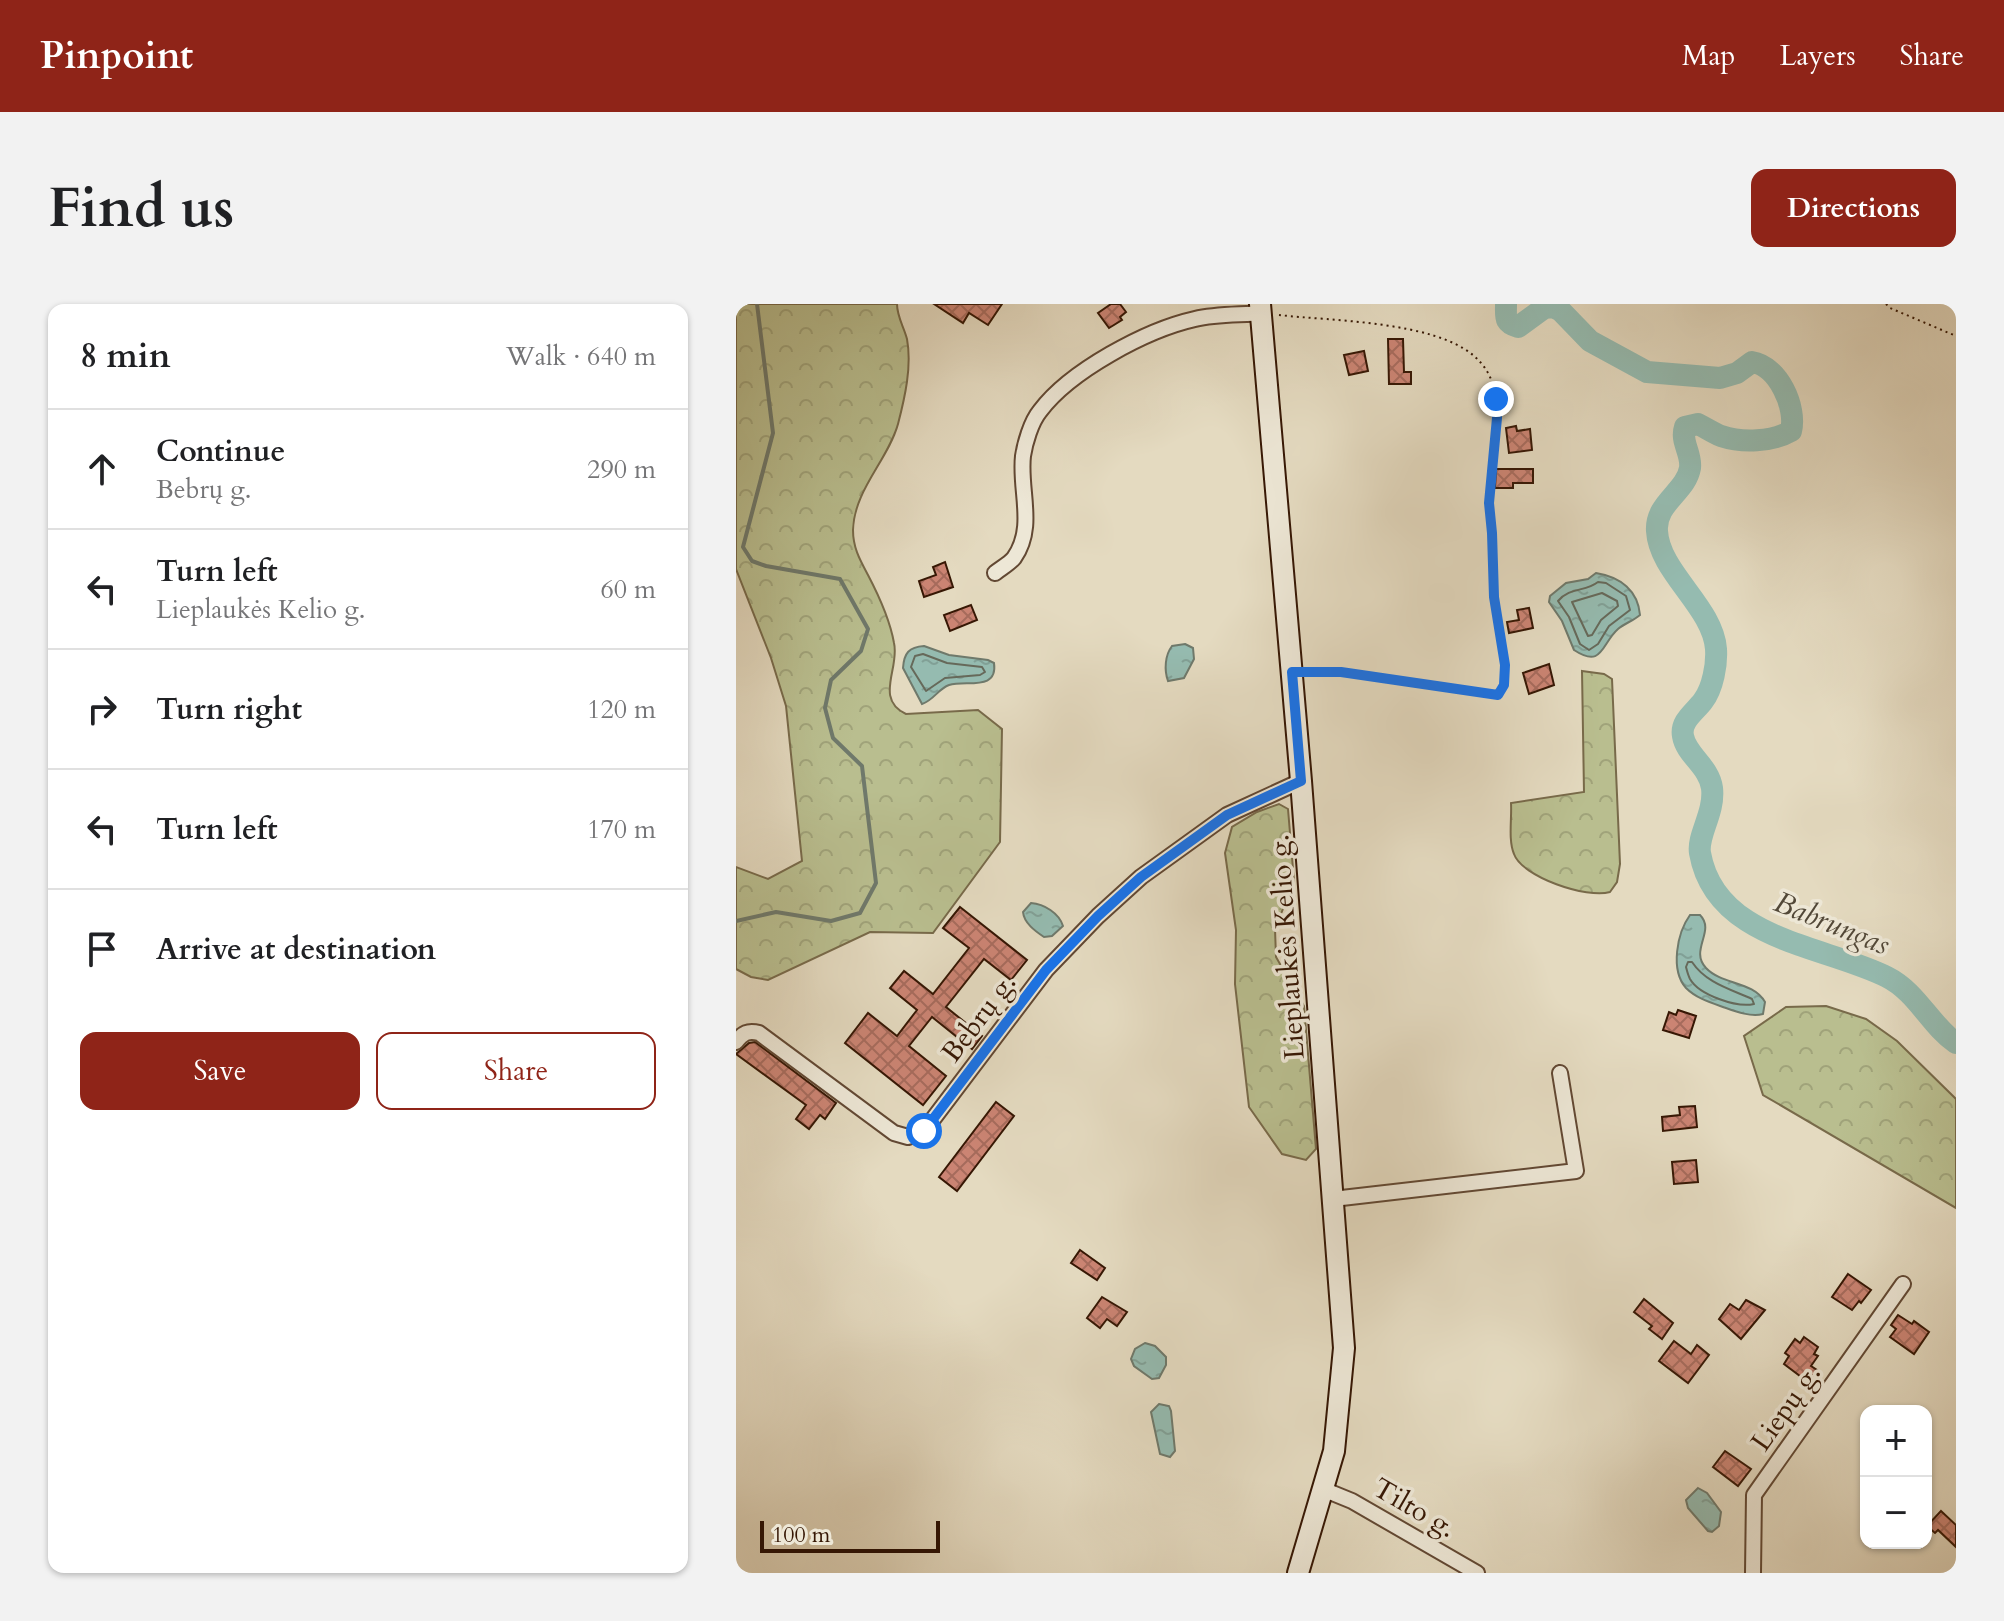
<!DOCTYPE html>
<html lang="en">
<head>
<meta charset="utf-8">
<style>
  :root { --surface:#fff; --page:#f2f2f2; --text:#202124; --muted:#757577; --line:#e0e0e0; --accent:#8f2418 }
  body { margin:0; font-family:Cardo,serif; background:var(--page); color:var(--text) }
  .controls { position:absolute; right:24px; bottom:24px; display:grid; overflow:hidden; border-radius:16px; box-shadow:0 2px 6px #0004 }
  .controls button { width:72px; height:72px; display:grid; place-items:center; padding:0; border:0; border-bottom:2px solid var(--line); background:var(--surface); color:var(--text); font:40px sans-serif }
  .scale { position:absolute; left:24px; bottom:20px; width:180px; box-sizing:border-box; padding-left:8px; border:4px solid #361704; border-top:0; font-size:22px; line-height:28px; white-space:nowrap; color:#361704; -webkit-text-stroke:6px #ede7d6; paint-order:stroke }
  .stop { position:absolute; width:24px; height:24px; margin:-18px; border:6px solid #1a73e8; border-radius:50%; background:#fff }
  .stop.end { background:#1a73e8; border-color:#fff; box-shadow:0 2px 8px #0008 }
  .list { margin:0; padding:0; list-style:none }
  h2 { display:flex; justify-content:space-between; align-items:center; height:104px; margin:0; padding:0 32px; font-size:34px }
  h2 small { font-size:26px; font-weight:400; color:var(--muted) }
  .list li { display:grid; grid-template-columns:52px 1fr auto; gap:24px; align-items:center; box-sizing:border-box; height:120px; padding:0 32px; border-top:2px solid var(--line) }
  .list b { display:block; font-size:30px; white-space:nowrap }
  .list p { margin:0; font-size:26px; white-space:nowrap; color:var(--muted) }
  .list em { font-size:26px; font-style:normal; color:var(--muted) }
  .actions { display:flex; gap:16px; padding:24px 32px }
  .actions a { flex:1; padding:18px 0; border:2px solid var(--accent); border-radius:16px; text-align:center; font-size:28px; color:var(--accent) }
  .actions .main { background:var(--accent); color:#fff }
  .icon { flex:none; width:44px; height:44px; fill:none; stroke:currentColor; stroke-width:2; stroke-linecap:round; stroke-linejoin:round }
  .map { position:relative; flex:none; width:1220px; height:1269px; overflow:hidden; border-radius:16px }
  header { display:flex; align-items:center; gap:48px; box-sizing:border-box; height:112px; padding:0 40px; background:var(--accent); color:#fff }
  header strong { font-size:38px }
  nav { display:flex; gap:44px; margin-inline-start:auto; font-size:28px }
  .intro { display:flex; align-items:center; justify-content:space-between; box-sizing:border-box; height:192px; padding:0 48px }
  h1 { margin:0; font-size:56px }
  .button { padding:20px 36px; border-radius:16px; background:var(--accent); color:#fff; font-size:28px; font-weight:700 }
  main { display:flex; gap:48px; padding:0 48px }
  aside { flex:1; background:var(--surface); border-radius:16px; box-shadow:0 2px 6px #0004 }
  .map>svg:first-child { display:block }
  .forest { fill:url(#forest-crowns); stroke:#786a4a; stroke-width:2 }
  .water { fill:url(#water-ripples); stroke:#6f796b; stroke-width:2 }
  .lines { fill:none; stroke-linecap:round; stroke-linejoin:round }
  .shore { stroke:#66695a; stroke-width:2 }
  .stream { stroke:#6f796b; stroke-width:4 }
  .river { stroke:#95bbb0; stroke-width:22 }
  .building { fill:url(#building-cross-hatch); stroke:#361704; stroke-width:2 }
  .minor-casing { stroke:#624833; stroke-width:18 }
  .secondary-casing { stroke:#361704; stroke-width:24 }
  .path { stroke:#361704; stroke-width:2; stroke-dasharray:2 4; stroke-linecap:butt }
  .minor { stroke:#ede7d6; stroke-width:14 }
  .secondary { stroke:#ede7d6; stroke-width:20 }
  .route { stroke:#1a73e8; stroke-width:10 }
  .labels { text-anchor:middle; stroke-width:7; stroke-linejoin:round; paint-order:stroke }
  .street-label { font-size:28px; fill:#361704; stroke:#ede7d6 }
  .water-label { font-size:30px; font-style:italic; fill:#524838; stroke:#ede7d6 }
</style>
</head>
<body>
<header>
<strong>Pinpoint</strong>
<nav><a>Map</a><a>Layers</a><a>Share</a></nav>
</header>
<div class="intro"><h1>Find us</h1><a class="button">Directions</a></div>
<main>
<aside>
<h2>8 min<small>Walk · 640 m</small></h2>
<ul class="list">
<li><svg class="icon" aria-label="ahead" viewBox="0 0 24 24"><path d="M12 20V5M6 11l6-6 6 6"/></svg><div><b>Continue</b><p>Bebrų g.</p></div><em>290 m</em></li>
<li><svg class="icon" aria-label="left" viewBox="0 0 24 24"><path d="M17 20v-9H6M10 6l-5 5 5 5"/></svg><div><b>Turn left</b><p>Lieplaukės Kelio g.</p></div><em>60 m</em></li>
<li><svg class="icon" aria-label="right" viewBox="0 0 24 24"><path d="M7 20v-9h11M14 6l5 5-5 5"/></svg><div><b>Turn right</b></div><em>120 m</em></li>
<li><svg class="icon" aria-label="left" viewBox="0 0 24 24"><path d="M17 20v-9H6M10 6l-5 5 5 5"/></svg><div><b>Turn left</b></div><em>170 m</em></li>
<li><svg class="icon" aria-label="arrive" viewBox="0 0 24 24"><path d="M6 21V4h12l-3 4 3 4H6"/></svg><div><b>Arrive at destination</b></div></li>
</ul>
<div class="actions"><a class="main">Save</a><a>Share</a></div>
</aside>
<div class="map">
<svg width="1220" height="1269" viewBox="0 0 1220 1269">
  <defs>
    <pattern id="forest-crowns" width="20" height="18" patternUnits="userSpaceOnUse" patternTransform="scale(2)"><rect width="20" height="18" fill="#b9be8f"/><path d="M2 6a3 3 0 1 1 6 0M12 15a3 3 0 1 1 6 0" fill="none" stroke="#a0a37a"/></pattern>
    <pattern id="water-ripples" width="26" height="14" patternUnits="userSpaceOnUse" patternTransform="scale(2)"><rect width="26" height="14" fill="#95bbb0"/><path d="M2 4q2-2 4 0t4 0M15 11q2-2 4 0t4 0" fill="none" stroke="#81a096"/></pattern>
    <pattern id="building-cross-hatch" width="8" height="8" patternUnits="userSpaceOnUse" patternTransform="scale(2)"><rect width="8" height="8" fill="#cb8473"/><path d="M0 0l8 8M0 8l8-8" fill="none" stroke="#a66b5c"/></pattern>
  </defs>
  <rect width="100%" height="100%" fill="#e4dac0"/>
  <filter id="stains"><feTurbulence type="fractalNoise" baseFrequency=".0025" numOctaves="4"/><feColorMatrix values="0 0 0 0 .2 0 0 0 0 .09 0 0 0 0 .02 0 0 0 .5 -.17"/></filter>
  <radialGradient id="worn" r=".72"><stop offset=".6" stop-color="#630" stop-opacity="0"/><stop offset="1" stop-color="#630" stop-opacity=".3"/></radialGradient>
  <g class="forest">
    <path d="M0,0H161C161,13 168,23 171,35C176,62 169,93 162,120C152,156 118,186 117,226C117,244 124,256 132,271C143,292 154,316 158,339C164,364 138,395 170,410L242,406L266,425L264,538L197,629L134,628L32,676L15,673L0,665V563L32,575L66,557L50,402L35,354L0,265Z"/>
    <path d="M846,367L868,370L876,375L884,560L881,578L874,588C851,595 786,573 778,550C772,536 776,514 775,499L848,488Z"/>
    <path d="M543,500L552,505L558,577L539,625L540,653L568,702L580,845L570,856L546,850L513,803L499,680L500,626L489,549L496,523L521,508Z"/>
    <path d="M1090,702L1130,715L1161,737L1220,795V904L1027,791L1008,732L1050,703Z"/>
  </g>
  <g class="water">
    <path d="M860,269C885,273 902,287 904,311C897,317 889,319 882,325C865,340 867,365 838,346L826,317L813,298L814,292L830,279L852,275Z"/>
    <path d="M449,340L457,344L458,355L448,374L432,377C428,366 429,351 436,342Z"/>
    <path d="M188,342L213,351L252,356L258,359C262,387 231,376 213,381C202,385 198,396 186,400L167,364C168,349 173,343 188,342Z"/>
    <path d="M295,599C308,600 323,609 327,622L316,632L308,633C299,627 288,619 287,608Z"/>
    <path d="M954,611H964C980,627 953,646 970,664C986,681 1017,677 1029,698L1027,710C1015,713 1001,708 990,704C976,699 961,695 950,684C934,666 941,629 954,611Z"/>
    <path d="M409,1039L419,1042L430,1053V1061L423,1074L416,1075L398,1062L395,1055L399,1045Z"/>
    <path d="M423,1100L433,1102L435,1107L439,1147L434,1153L424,1150L415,1108Z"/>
    <path d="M962,1184L971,1189L985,1208L983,1222L976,1228L972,1227L952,1204L950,1196Z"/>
  </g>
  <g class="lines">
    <g class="shore">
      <path d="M862,278L870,279L890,292L894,306L873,322L862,340L853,346L844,340L833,313L822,297C834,283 849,288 862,278Z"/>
      <path d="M866,289L881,297L882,302L865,316L856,331L852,332L836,298Z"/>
      <path d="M187,350L211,359L246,363L249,368L244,371L209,374L190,387L175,363L179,352Z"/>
      <path d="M952,658H956C970,679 994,685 1016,695L1018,700C1001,704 963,691 954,675C952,671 951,667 950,663Z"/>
    </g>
    <path class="stream" d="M0,617L40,608L95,617L124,609L140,579L126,462L97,434L89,404L95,376L125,347L132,325L104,275L30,262L16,257L7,243L37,129L21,0"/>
    <path class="river" d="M770,0C770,14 768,19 782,23L808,4L817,3L825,7L854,37L911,68L984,74L1001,69L1016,58C1042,62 1061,103 1055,127C1036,138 1006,139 985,132C977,129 970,124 962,120L949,123C944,138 956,149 954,164C950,188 919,199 921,227C923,268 977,303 980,345C981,360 977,384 967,397C959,408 944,417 947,432C950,451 973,462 976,484C979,509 961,531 964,549C979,636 1087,641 1151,673C1181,688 1194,721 1220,739"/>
  </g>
  <g class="building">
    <path d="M198,0H266L252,21L233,9L227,19Z"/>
    <path d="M375,0H384L390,8L384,13L386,16L373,24L362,9Z"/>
    <path d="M652,35H667L668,68H675V80H653Z"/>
    <path d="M628,47L632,67L613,71L608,51Z"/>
    <path d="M780,122L781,127L794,125L796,146L773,149L770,124Z"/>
    <path d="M760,165H797V179H777V184H759Z"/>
    <path d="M209,258L217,283L188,293L183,277L200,271L197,263Z"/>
    <path d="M235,301L241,316L214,327L208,311Z"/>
    <path d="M793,304L797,324L773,329L771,318L783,316L781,306Z"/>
    <path d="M813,360L818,381L793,390L787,369Z"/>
    <path d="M224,603L291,656L275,676L248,655L210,703L246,732L236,745L196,713L173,742L210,772L187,801L109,739L132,709L161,732L181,706L154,684L168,667L197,690L233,644L207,624Z"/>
    <path d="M942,706L960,712L953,734L927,726L933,708L940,711Z"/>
    <path d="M19,738L100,799L89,815L84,811L73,825L60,815L70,801L0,750L13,739Z"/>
    <path d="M260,798L278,812L221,887L203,873Z"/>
    <path d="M959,802L961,823L927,827L926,813L944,811L943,803Z"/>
    <path d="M960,856L962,878L938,880L936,858Z"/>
    <path d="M344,946L369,964L361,976L335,959Z"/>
    <path d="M1112,970L1135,986L1125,999L1123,997L1116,1006L1096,993Z"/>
    <path d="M366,993L391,1008L381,1022L371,1015L364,1024L351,1014Z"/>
    <path d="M908,995L937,1019L926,1035L913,1025L916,1022L898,1008Z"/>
    <path d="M1010,996L1029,1006L1005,1035L983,1015L994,1000L1003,1006Z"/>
    <path d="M1162,1011L1176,1020L1178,1017L1193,1028L1178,1050L1154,1033L1160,1025L1155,1021Z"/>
    <path d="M1068,1033L1082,1043L1078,1050L1082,1052L1075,1062L1081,1066L1072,1078L1048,1060L1053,1052L1049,1049L1059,1035L1064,1039Z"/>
    <path d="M938,1037L955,1050L961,1041L973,1051L952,1079L923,1057Z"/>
    <path d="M989,1147L1015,1165L1002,1182L977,1163Z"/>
    <path d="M1205,1207L1220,1221V1243L1202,1226L1199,1229L1191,1222Z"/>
  </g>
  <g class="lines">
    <defs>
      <g id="minor">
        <path d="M259,269C265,264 273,260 278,254C300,223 283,186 287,152C289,139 295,118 304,107C334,67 410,26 459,15C480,10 504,11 526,9"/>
        <path d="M0,738C7,729 12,726 23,729L158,829L172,833L188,827L310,666L362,612L405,573L491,511L565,477"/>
        <path d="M597,895L840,867L824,769"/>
        <path d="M589,1186L616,1197L741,1269"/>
        <path d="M1017,1269L1018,1191L1167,980"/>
      </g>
      <path id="secondary" d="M524,0L565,477L608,1044L598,1147L562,1269"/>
    </defs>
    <use href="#minor" class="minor-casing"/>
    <use href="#secondary" class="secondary-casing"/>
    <g class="path">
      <path d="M1150,0L1154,4L1220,32"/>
      <path d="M543,11C595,17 698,17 738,52C780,88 751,151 753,198C753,208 755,218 756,228C758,250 756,273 758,295C761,324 779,364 762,391L605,368H573"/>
    </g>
    <use href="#minor" class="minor"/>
    <use href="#secondary" class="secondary"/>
  </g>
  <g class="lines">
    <path class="route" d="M188,827L310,666L362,612L405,573L491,511L565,477L556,368H605L762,391L768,381L769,361L758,293L756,229L753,199L761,114L760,95"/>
  </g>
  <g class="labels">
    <g class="street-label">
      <text transform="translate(550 643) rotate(-94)" y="10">Lieplaukės Kelio g.</text>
      <text transform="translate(242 713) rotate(-53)" y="10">Bebrų g.</text>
      <text transform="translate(1049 1103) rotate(-55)" y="10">Liepų g.</text>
      <text transform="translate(679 1203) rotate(30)" y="10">Tilto g.</text>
    </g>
    <g class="water-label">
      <text transform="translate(1096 619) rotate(22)" y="10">Babrungas</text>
    </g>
  </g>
  <rect width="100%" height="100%" filter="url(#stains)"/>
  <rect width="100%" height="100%" fill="url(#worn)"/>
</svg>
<div class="controls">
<button>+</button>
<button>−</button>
</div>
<div class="scale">100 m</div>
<div class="stop" style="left:188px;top:827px"></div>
<div class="stop end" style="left:760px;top:95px"></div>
</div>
</main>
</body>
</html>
